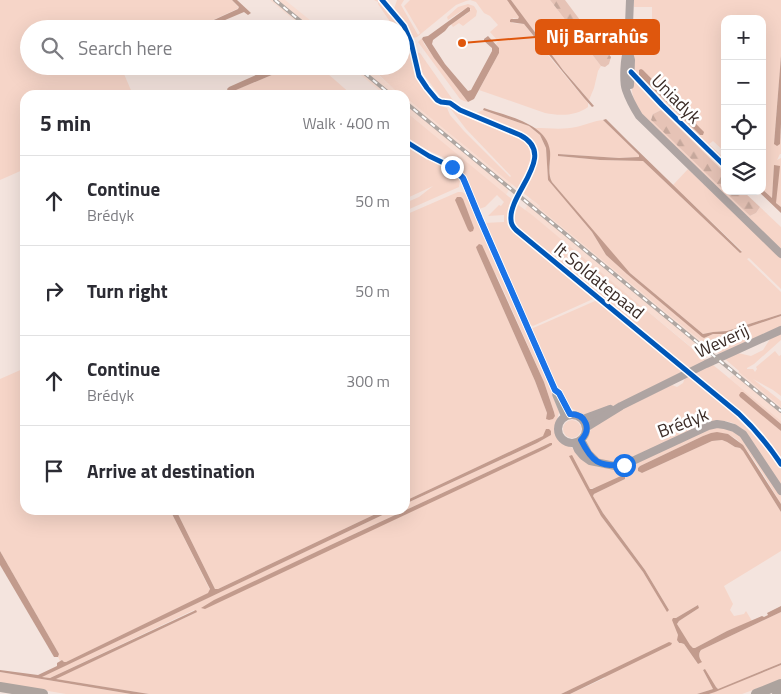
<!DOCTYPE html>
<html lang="en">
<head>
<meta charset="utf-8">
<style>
  :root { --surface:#fff; --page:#f7f7f7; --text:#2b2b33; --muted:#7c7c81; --line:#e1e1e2 }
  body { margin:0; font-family:"Titillium Web",sans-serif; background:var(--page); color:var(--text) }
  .controls { position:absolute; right:15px; top:15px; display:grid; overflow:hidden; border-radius:10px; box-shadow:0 5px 20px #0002 }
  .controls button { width:45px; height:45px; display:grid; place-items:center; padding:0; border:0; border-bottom:1px solid var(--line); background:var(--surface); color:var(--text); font:25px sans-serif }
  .stop { position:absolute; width:15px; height:15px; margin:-11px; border:4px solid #1a73e8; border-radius:50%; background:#fff }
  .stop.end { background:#1a73e8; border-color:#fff; box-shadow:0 1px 5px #0008 }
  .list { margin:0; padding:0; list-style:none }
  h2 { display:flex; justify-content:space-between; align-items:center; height:65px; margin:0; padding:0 20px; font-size:21px }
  h2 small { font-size:16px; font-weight:400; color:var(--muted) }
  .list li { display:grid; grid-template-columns:32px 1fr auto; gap:15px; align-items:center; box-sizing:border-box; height:90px; padding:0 20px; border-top:1px solid var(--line) }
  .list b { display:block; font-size:19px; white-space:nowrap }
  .list p { margin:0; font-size:16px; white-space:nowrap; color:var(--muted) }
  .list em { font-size:16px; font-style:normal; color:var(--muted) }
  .icon { flex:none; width:28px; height:28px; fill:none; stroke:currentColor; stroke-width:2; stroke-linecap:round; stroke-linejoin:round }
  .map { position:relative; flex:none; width:781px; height:694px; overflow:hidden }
  .search { position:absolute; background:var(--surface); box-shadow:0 5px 20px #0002; left:20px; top:20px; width:390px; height:55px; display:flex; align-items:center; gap:12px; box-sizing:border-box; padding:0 18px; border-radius:28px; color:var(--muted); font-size:19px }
  .panel { position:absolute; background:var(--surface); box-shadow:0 5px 20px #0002; left:20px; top:90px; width:390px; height:425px; border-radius:15px }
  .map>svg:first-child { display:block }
  .built { fill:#f8ddd2 }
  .grass { fill:#f6d5c8; fill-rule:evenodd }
  .forest { fill:url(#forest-firs) }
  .water { fill:#c29b8d }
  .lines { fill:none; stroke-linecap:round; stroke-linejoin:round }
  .street { stroke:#ada6a3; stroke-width:5.5 }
  .secondary { stroke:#aea4a2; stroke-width:8 }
  .highway { stroke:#ada39e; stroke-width:10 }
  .rail-casing { stroke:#b0a7a2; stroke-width:4 }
  .rail { stroke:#fff; stroke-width:2; stroke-dasharray:5.5; stroke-linecap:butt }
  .cycleway-casing { stroke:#fff; stroke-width:8 }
  .cycleway { stroke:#0057b8; stroke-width:5 }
  .route { stroke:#1a73e8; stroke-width:6 }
  .labels { text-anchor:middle; stroke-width:5; stroke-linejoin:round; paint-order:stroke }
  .street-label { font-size:18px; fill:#3b2c27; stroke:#fff }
  .leader { fill:none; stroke:#df570d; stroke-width:2 }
  .callout-dot { fill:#df570d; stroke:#fff; stroke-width:2 }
  .callout { fill:#df570d; stroke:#df570d; stroke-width:2 }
  .callout-label { font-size:19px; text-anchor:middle; font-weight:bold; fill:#fff }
</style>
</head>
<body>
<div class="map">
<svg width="781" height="694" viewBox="0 0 781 694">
  <defs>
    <pattern id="forest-firs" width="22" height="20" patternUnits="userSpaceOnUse" patternTransform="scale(1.25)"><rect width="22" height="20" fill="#e6c3b6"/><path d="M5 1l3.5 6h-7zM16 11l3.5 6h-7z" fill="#c6a89c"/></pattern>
  </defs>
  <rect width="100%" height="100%" fill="#f4e4de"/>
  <g class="built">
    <path d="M270,0H285L321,29H305Z"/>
    <path d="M350,66H367L373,70L395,90L396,89L401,93L402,95H385Z"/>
    <path d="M405,97L512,184L506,195L405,111Z"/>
    <path d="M531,199L695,336L707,344L696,351L525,210Z"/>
    <path d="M739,372L781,407V421L729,378Z"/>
  </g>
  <g class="grass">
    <path d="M0,0H232L239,8L194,29H29V66L139,67L124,74L133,95H25V169L0,180Z"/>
    <path d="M374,0H379L396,21L406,37L409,51L419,82L433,102L437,105L447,108L450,115L464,131L510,177L511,176L466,129L450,108L468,118H471L472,117L519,137C544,151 529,171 519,190L405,97V95H402L397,90L396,91L374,70L367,66H401V40L402,39L401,37V29H395L378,4V2Z"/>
    <path d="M397,0H404L401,5L418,35L420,33L404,6L410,0H507L520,17L518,19L513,18L512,23L524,24L552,60L588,103V107C576,116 560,116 545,113L479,90L499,53V48L496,44L498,41L490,32L498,25L490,16L484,13L476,2L470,0L466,1L456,5L417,37L413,38L401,17L394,9Z"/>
    <path d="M511,0H550L601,66L598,71L594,88L589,100L549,53Z"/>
    <path d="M634,0H781V56L774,144H780L781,124V154H780L777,160L781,158V207L776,203L774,166L772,198L762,189V19H725V152L713,141L709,144L725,159V164L651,91L632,70L633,21L652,20V7H634ZM643,70L661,89L700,135L639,75V73Z"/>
    <path d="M468,4L474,6L477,11L476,16L463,26L459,23L453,27L451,24L468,13L471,9L463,10L448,20L447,17L458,7Z"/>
    <path d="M422,38L424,44L468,102L464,101L460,99L418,42Z"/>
    <path d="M416,52L420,53L455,103L450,100H443L421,71Z"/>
    <path d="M293,66H319L352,95H224Z"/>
    <path d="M632,76L661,106L725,169V173L637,85L661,110L653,114L651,120L750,216L756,213L760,207L781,227V250L645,119C635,104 630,95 632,76Z"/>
    <path d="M483,110L529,126L540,135L546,148L548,180L592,232L606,255L627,274L704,338L713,334H728L781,316V326L719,354L707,344L695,336L539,208L540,206L522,192L533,170L537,159L536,150L532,142L524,135L474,114Z"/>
    <path d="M405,111L514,201C509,212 507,221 514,232L592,295L593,297V299L533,326L529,324L484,223L504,222V215L488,216L499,205L501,206L504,202L497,195L485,207L479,209C473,196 470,180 460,169C449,156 420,150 405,137Z"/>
    <path d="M603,120L639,155V157L619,158L558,154V156L600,160L643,161L740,253L742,251L673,185L688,169L781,258V289L749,258L747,259L781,292V314L727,331L713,332L703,334L630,273L619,261L552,182C548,174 550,166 550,157C549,146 543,135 535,128C548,128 563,130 576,127C585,125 593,121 603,120Z"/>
    <path d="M405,146L452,171L460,181L459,187L405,211V203L419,197L433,186L405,199Z"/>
    <path d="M458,192H462L467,195L477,221L550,388L559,412L555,429L557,436L560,441L571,447L591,464L597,467L615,469L709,429C719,427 727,428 736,433C750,442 771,480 781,496V504C771,488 748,445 733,437C723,431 713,432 703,436L640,466L638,468V471L642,473L712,441L722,440L727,442L735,447L740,448L743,451L781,512V551L724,586L733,604L730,610L734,616L744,614L746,611L752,621L727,631L695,648H693L690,646L677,624L679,621L699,608L698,605L676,618H673L678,635V643H681L684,644L698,664L700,660L699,654L701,650L781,612V663L718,689L716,687L704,669L703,670L713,689L697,694H570L605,678L602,675L561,694H149L55,679L195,613L194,610L50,678L41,677L393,510H405V504L537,443L551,435L545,434L543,436L405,501V215ZM477,247L498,278L544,382L554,412L555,416L547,413L535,381L477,250ZM550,443L552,445L545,449L203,606L337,542ZM570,456L590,489L625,479L594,494L593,496L603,513L645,570L669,610L667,611L643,572L601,516Z"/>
    <path d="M517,204L532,215L706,360L688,369L523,235C512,224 510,217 517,204Z"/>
    <path d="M595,301L600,302L684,371L618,404L588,415L583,414L569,407L554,380L531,329Z"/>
    <path d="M781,333V340L754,364L747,368V369H753L755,372L757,369L756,367L775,351L779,356L781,355V396L773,390L753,379L781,401V407L739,372V371L725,359L738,353L751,356L763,350L770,339Z"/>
    <path d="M712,364L781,421V424L743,392L741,397L781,431V460C757,425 725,400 693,374Z"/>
    <path d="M25,368V510H170L210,590L209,593L66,662H64L62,660L60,661L58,657L59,654L0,551V379Z"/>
    <path d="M689,376L737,415L762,441L781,467V485L745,431L733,423L725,421L708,422L623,462C604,464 595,460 586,442L591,429L620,410L672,385L677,387L683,383L685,378Z"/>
    <circle cx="572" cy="429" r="9"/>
    <path d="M176,510H384L218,589H215Z"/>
    <path d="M781,665V680L742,694H709Z"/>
    <path d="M0,672L131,694H66L0,683Z"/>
  </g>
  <g class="forest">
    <path d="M550,0H565L589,32L611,57L609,64L605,67L601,66Z"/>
    <path d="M661,110L725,173V191H743L760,207L756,213L750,216L651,120L653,114Z"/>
  </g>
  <g class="water">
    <path d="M232,0H237L251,13L248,15L244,12L204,29H194L238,9L239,7Z"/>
    <path d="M507,0H511L563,70L594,106L592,107L584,98L524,24L510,22V20L511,19H518L519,17Z"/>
    <path d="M468,7L470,8V11L449,26L445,31L433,40L432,44L445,64L468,91L471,90L492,51V48L484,41V39L488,36L499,48V53L474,99L468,102L434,58L422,39L423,37L428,36Z"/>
    <path d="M781,56V124L780,144L777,146L774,144Z"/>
    <path d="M276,66H293L229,93L227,89L229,87Z"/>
    <path d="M641,69L643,70L704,132L703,135H700L639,75V70Z"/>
    <path d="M484,108C506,116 547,123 550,151C551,161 547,173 552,182L630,273L703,334L713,332L727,331L781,314V316L728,334H713L704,338L702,337L627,274L606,255L592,232L548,180L546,148L540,135L529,126L483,110Z"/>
    <path d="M606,119L629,142L742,252L740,253L643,161L600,160L558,156V154L619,158L639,157V155L603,120Z"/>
    <path d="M774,165L780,166L776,203L781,207V213L758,191H762V189L772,198Z"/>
    <path d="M457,197H461L463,199L474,228L473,231L470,232L468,230L455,200Z"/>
    <path d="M479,244L482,245L544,382L554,412L555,416L553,419L549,420L546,419L547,413L535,381L477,250L476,247Z"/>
    <path d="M741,392H743L781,424V431L740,397L739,395Z"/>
    <path d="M546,429H549L551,431V435L537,443L405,504V501L543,436Z"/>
    <path d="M717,432L728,434L743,445L781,504V512L743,451L740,448L735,447L727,442L722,440L712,441L642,473L638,471V468L640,466L703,436L711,433Z"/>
    <path d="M550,443H552V445L545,449L205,609L201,608L214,600L337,542Z"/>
    <path d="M572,455L590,489H592L623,475L625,477V479L594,494L593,496L603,513L645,570L669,610L667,612L643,572L601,516L569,456Z"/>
    <path d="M170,510H176L215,589H218L384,510H393L42,677L50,678L196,610L197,612L195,613L56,679L149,694H131L0,672V670L38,675L57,666V663L62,660L64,662H66L208,593L210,589Z"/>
    <path d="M0,551L59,654L58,657H54L0,565Z"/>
    <path d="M698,605L699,608L679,621L677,624L690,645L693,648H695L727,631L762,616L764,617L768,615L767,613L781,606V612L701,650C698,654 699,658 702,662L698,664L684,644L681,643H679L677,640L678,635L672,620L673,618H676Z"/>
    <path d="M669,642L672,643L671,645L570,694H561Z"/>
    <path d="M781,663V665L715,692L709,694H697L713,689L703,670L705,669L716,687L718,689Z"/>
  </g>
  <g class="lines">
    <g class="street">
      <path d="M382,0C395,14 410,29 412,50"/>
      <path d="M405,141L429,156L452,167L463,178L480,219L555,390L559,393L570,414"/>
      <path d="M555,390V395L564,417"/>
    </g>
    <g class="secondary">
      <path d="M628,49C624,57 623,82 626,90C629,99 634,108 639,116L781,254"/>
      <path d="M630,85L631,60L628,49L630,0"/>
      <circle cx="572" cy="429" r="14"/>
      <path d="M583,419L610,409"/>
      <path d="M587,427L621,406L706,364L781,330"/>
      <path d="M581,440L588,453L595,460"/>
      <path d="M575,443L578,450L583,456L590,461L615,466L624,465L708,426L717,424L724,425L734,428L743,434L781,491"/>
    </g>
    <g class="highway">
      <path d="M0,687L43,694"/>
      <path d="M756,694L781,684"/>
      <path d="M777,694L781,693"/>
    </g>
    <defs>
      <g id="rail">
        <path d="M275,0L310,29"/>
        <path d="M356,66L391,95"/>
        <path d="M405,102L781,411"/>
      </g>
    </defs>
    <use href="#rail" class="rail-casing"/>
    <use href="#rail" class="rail"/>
    <defs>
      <g id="cycleway">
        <path d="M382,0L404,26L411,42L419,76L427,88L437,100L441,102L450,103L460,110L520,135C559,155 508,193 511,220C511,224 513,227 516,230L739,414C755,429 769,446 781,464"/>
        <path d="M631,72L662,105L725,166"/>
        <path d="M405,141L429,156L452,167L463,178L480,219L555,390L559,393L570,414"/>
      </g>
    </defs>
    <use href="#cycleway" class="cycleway-casing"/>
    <use href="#cycleway" class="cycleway"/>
  </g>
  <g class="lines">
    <path class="route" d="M452,167L463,178L466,185L480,219L555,390L559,393L570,414C586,414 592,429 581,440C592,462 599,467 624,465"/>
  </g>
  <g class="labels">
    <g class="street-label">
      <text transform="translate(676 99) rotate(45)" y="6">Uniadyk</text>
      <text transform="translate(599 281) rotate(39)" y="6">It Soldatepaad</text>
      <text transform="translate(722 341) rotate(-25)" y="6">Weverij</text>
      <text transform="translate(683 423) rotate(-21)" y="6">Brédyk</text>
    </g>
  </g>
  <path class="leader" d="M462 43L536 37"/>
  <circle class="callout-dot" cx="462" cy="43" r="5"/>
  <rect class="callout" x="536" y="20" width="123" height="34" rx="5"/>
  <g class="callout-label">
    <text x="597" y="43">Nij Barrahûs</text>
  </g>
</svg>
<div class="controls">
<button>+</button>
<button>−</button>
<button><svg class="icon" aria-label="locate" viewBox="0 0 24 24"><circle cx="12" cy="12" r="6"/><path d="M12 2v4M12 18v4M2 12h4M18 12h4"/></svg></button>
<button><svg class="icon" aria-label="layers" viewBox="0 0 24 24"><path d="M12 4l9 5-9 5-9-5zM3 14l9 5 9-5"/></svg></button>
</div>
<div class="stop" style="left:624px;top:465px"></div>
<div class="stop end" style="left:452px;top:167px"></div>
<div class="search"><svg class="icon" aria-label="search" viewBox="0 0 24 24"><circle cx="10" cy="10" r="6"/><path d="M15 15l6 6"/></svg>Search here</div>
<section class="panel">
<h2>5 min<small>Walk · 400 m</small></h2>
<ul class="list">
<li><svg class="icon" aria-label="ahead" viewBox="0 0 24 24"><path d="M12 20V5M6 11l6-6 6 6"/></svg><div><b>Continue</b><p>Brédyk</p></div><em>50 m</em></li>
<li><svg class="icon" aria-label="right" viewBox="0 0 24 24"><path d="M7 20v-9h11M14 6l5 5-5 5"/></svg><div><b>Turn right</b></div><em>50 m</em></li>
<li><svg class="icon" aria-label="ahead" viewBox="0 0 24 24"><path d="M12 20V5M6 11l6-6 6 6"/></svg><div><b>Continue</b><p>Brédyk</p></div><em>300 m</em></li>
<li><svg class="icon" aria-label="arrive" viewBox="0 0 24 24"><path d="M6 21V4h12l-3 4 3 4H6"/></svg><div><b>Arrive at destination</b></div></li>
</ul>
</section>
</div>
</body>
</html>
